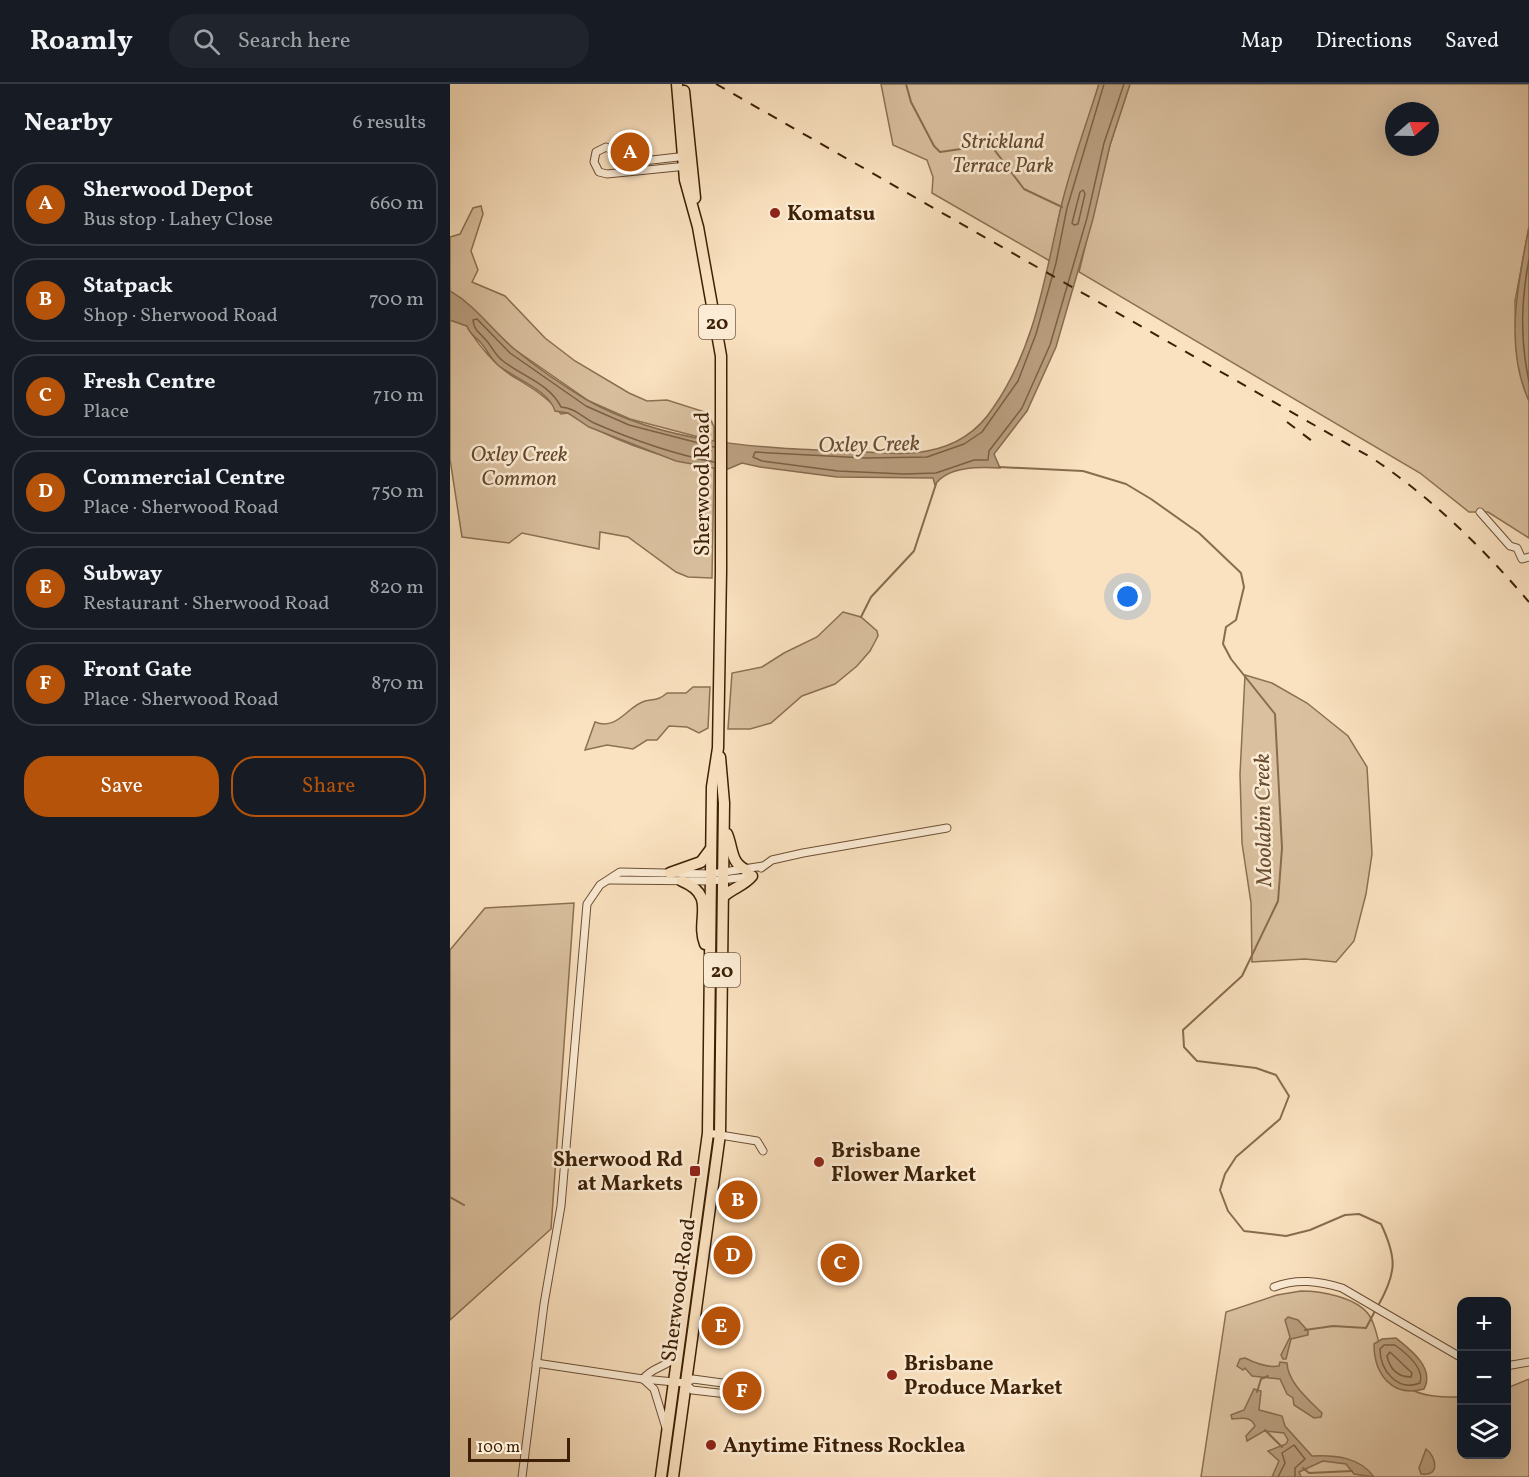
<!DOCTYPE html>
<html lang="en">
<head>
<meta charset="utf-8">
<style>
  :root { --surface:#171b24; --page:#20242c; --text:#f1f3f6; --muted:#9ea1a6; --line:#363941; --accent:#b45309 }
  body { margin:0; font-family:Vollkorn,serif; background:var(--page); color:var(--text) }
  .controls { position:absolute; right:18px; bottom:18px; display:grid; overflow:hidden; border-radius:12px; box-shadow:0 6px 24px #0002 }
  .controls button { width:54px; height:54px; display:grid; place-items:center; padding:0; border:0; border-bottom:2px solid var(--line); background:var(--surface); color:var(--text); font:30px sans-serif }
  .compass { position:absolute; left:935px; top:18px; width:54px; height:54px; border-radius:50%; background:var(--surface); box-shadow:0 6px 24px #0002; rotate:70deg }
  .scale { position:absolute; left:18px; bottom:15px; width:102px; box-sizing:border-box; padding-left:6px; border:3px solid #3d2005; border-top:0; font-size:16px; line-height:21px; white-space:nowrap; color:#3d2005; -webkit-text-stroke:4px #fcecd5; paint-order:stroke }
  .you { position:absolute; left:678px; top:513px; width:21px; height:21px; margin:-15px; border:4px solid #fff; border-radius:50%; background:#1a73e8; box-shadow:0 0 0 9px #1a73e833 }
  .badge { display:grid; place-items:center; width:39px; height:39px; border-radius:50%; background:var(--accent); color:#fff; font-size:20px; font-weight:700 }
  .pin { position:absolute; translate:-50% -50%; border:3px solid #fff; box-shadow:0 2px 6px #0006 }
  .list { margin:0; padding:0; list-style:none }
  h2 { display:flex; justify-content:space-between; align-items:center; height:78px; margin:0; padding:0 24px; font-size:26px }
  h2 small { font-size:20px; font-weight:400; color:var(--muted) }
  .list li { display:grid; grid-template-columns:39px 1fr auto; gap:18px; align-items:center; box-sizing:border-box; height:84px; margin:0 12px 12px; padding:0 12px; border:2px solid var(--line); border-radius:24px }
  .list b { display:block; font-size:22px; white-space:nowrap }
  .list p { margin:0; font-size:20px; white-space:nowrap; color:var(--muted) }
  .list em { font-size:20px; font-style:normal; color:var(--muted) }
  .actions { display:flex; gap:12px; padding:18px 24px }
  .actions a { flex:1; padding:14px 0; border:2px solid var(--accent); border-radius:24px; text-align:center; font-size:21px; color:var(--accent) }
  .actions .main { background:var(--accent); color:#fff }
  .icon { flex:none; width:33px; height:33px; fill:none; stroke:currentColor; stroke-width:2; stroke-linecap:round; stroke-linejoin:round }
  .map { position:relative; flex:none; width:1079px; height:1393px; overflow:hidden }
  header { display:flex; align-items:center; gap:36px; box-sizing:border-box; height:84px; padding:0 30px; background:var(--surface); border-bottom:2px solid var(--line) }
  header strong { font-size:28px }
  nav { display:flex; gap:33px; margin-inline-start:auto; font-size:21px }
  .search { width:420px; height:54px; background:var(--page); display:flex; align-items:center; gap:15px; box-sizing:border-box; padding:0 21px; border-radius:24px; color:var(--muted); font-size:22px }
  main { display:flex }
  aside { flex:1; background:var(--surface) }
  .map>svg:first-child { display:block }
  .green { fill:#dac09f; stroke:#8c7052; stroke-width:1.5; fill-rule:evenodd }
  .water { fill:#ba9f80; stroke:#886c4f; stroke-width:1.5 }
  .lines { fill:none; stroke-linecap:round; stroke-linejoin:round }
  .shore { stroke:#7c6042; stroke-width:1.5 }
  .stream { stroke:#886c4f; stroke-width:2 }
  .minor-tunnel { stroke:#d4ba9a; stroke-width:7; stroke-dasharray:7 3.5; stroke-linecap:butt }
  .minor-casing { stroke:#6c5034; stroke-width:9 }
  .primary-casing { stroke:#3d2005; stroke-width:13 }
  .minor { stroke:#fcecd5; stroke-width:7 }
  .primary { stroke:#fae1bf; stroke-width:10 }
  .rail { stroke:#3d2005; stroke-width:2; stroke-dasharray:10 10; stroke-linecap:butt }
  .poi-dot { fill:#8f2418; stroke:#fcecd5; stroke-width:2 }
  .labels { text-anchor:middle; stroke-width:5; stroke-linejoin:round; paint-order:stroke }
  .shield { fill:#fcecd5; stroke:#765d43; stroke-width:1.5 }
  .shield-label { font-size:20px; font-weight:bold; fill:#3d2005 }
  .park-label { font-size:21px; font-style:italic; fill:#64482c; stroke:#fcecd5 }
  .poi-label { font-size:21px; font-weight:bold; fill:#3d2005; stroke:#fcecd5; text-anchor:start }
  .street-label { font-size:21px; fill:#3d2005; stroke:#fcecd5 }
  .water-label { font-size:22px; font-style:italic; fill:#694c30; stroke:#fcecd5 }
</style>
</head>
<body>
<header>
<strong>Roamly</strong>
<div class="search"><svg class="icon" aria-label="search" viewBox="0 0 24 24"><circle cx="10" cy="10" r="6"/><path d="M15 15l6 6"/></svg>Search here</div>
<nav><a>Map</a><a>Directions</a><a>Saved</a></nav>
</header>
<main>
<aside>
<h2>Nearby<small>6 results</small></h2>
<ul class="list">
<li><span class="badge">A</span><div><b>Sherwood Depot</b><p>Bus stop · Lahey Close</p></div><em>660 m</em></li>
<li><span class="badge">B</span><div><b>Statpack</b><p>Shop · Sherwood Road</p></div><em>700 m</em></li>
<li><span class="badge">C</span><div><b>Fresh Centre</b><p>Place</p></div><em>710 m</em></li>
<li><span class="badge">D</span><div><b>Commercial Centre</b><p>Place · Sherwood Road</p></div><em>750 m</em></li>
<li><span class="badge">E</span><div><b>Subway</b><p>Restaurant · Sherwood Road</p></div><em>820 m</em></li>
<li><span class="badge">F</span><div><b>Front Gate</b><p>Place · Sherwood Road</p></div><em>870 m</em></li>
</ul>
<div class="actions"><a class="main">Save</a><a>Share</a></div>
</aside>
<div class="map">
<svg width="1079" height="1393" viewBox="0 0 1079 1393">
  <rect width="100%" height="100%" fill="#fae1bf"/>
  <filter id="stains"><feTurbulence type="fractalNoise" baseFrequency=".00333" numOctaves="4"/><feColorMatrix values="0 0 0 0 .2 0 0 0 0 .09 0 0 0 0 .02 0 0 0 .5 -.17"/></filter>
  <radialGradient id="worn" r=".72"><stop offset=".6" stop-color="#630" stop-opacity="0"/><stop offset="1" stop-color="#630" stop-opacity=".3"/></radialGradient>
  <g class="green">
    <path d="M431,0H649L611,123L600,177L482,109L483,93L477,76L443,61Z"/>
    <path d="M680,0H1079V143L1065,217L1066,266L1079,317V454L1038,428H1019L970,389L629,188L660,61ZM944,27H980V63H944Z"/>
    <path d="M31,122L33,130L21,167L28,186L22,198L55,212L95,254L125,277L179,309L197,317L217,316L258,329L264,343V357L180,335L139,317L64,265L0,207V153L10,150L23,124Z"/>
    <path d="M0,236L17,242C27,260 46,282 64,293C82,304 98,313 111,330L118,329C161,357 214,374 264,384L262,494L238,493L226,488L178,453L150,448L149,465L72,449L59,459L12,453L0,375Z"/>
    <path d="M393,528L411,533L427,547L428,552L420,567L407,582L385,600L352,612L321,639L300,645H278L282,589L312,583L334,569L367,553Z"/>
    <path d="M795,591L822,599L857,619L898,652L917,683L922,770L916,810L904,857L886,878L855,875L802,878L801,819L792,759L790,690Z"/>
    <path d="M243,603H260L258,644L249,649L237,643L219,642L207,656H197L183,665L157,661L135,666L145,638C168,647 177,622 195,617C206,615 209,616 217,609H236Z"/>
    <path d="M124,819L101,1145L0,1236V866L35,824Z"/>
    <path d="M851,1207C871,1207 906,1213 919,1231C925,1239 927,1253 930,1262C947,1307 966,1314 1011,1313L1012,1370H1056L1057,1304L1079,1295V1393H751L776,1228L827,1211Z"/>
  </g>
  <g class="water">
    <path d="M649,0H680L660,61L643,135L606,263L577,327L544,370L550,384C530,383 497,382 485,401L483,394L387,393L310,383L292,379L278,385L264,384L226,377L139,343L118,329L105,327C99,306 65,295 48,281C40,274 38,267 31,259C25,252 20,251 17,242L0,236V207C26,222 41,245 63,264C86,283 112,301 137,316C215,360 310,364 396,367C422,368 452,372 477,367C505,362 528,347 543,324C585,264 595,192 611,123C621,81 636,41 649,0Z"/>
    <path d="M1079,143V317C1054,263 1068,199 1079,143Z"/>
    <path d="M838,1233L848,1236L858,1247V1251L841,1255L836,1275H833L831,1271L840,1253L835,1236Z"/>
    <path d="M946,1254C961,1266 985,1284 974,1305C942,1314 924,1290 924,1260L932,1255Z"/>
    <path d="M795,1274C805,1279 818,1284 829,1282L830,1278L837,1279C838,1299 859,1316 872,1329L871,1333L864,1334L844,1321L843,1314L837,1310L830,1295L802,1292L795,1284L793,1286L787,1282L790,1275Z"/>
    <path d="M804,1305L811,1307L809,1326L832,1332L835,1342L862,1372C885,1371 910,1373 924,1393L904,1390L896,1380L873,1377L849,1388L851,1393H822L829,1377L818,1367L836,1360L838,1356L834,1349L814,1347L797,1357L796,1352L805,1342C801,1332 791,1334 782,1335L781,1331L794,1326Z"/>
    <path d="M976,1365C986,1372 991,1393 971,1390L969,1384Z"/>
  </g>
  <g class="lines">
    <g class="shore">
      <path d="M654,0L617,124L606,179L586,250L568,297L532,348L514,360L477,373L415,374L305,368L303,373L312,377L388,387L454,390L486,389L524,376H538L539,367L572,324L600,261L637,134L654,59L674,0"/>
      <path d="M633,106L635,110L628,140L624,141L622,139L630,108Z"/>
      <path d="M1079,175C1071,217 1070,255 1079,298"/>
      <path d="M264,363L179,341L136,322L60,269L27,235L23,236C24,246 29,248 35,255C42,262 44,270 53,277C72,292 100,300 111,323C125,324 132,333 144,339C183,356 223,370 264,378"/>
      <path d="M934,1261H945C956,1269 975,1284 970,1299C947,1308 930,1286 930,1265Z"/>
      <path d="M940,1268L962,1289L961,1293C948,1293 940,1285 937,1272Z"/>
      <path d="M828,1393L835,1379L832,1369L844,1361L855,1375L845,1384V1393"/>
    </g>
    <g class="stream">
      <path d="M456,0L461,18L484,62L490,68L532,62L543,64L574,105L612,123"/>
      <path d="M549,383L633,387L676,400L701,415L749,449L791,489L794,503L786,536L776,543L773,560L781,575L825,630L832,764L828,817L792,892L733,946L734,963L747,977L806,984L826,991L839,1012L830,1035L786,1073L775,1090L770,1106L778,1127L794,1147L836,1152L860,1146L895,1131L909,1130L931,1140C947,1174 947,1188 928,1222"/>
      <path d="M411,533L421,513L464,467L486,400"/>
      <path d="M0,1113L14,1121"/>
      <path d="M855,1246L883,1242L916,1244L925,1227"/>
      <path d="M807,1308L811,1295L818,1292"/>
      <path d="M815,1346L832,1363"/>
      <path d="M853,1384L859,1389L902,1387"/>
    </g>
    <g class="minor-tunnel">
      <path d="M287,1301L298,1303"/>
      <path d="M286,1311L297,1312"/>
    </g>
    <defs>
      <g id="minor">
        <path d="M237,72L193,77L176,73L156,63L146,68L144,78L149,88L157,90L237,82"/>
        <path d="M1030,428L1060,462L1067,464L1072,475L1079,473"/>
        <path d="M311,784L322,776L353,769L497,744"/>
        <path d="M160,796L261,797L298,793"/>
        <path d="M258,1049L307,1057L313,1067"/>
        <path d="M824,1203C847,1194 869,1197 892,1204L1012,1274"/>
        <path d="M86,1279L193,1295L235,1299L243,1295L287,1301"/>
        <path d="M1056,1282L1079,1278"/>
        <path d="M193,1295L204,1305L216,1344"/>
        <path d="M193,1295C202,1283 217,1283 227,1272"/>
        <path d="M235,1299L242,1306L286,1311"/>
        <path d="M72,1393L94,1220L111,1122L137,820L150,801L170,788L261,790L313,782"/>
      </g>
      <g id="primary">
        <path d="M234,7L245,114"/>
        <path d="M277,750C283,764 280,778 296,786"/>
        <path d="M220,789L251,778L260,766"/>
        <path d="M232,797C268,812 245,835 255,860"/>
        <path d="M273,813C282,804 294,802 302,792"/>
        <path d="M211,1393L258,1049L262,703L268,664L271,487V272L248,143L235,96L227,0"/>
        <path d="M223,1393L270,1050L274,719L270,673"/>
      </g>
    </defs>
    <use href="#minor" class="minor-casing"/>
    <use href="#primary" class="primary-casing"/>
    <use href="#minor" class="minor"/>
    <use href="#primary" class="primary"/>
    <g class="rail">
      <path d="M266,0L922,374C982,414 1032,463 1079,518"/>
      <path d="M837,338L866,360"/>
    </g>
  </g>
  <g class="poi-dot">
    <circle cx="325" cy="129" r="6"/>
    <circle cx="369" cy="1078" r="6"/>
    <rect x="239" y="1081" width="12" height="12" rx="3"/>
    <circle cx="442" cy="1291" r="6"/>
    <circle cx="261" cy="1361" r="6"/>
  </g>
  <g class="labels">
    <g class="shield">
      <rect x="249" y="221" width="36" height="34" rx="4.5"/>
      <rect x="254" y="869" width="36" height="34" rx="4.5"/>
    </g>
    <g class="shield-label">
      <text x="267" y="245">20</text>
      <text x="272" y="893">20</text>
    </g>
    <g class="park-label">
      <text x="553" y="64">Strickland<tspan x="553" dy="24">Terrace Park</tspan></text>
      <text x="69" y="377">Oxley Creek<tspan x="69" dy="24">Common</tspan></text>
    </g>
    <g class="poi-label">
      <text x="337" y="136">Komatsu</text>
      <text x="381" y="1073">Brisbane<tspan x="381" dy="24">Flower Market</tspan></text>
      <text x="233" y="1082" text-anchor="end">Sherwood Rd<tspan x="233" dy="24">at Markets</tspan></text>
      <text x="454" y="1286">Brisbane<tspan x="454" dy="24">Produce Market</tspan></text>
      <text x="273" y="1368">Anytime Fitness Rocklea</text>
    </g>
    <g class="street-label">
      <text transform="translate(252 400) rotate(-90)" y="7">Sherwood Road</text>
      <text transform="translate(228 1206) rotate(-82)" y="7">Sherwood Road</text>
    </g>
    <g class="water-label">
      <text transform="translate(419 359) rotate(-1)" y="8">Oxley Creek</text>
      <text transform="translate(812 736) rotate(-91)" y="8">Moolabin Creek</text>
    </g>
  </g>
  <rect width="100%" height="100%" filter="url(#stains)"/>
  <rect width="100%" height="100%" fill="url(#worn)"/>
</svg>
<div class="controls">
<button>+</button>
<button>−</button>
<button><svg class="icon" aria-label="layers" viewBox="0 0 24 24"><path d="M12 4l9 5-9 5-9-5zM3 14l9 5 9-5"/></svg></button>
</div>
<svg class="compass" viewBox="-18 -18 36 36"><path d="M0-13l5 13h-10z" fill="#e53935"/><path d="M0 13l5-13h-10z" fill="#9ea1a6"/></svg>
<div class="scale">100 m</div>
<div class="you"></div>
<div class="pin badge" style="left:180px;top:68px">A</div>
<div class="pin badge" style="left:288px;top:1116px">B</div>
<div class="pin badge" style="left:390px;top:1179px">C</div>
<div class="pin badge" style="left:283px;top:1171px">D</div>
<div class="pin badge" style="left:271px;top:1242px">E</div>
<div class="pin badge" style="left:292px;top:1307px">F</div>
</div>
</main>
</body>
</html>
